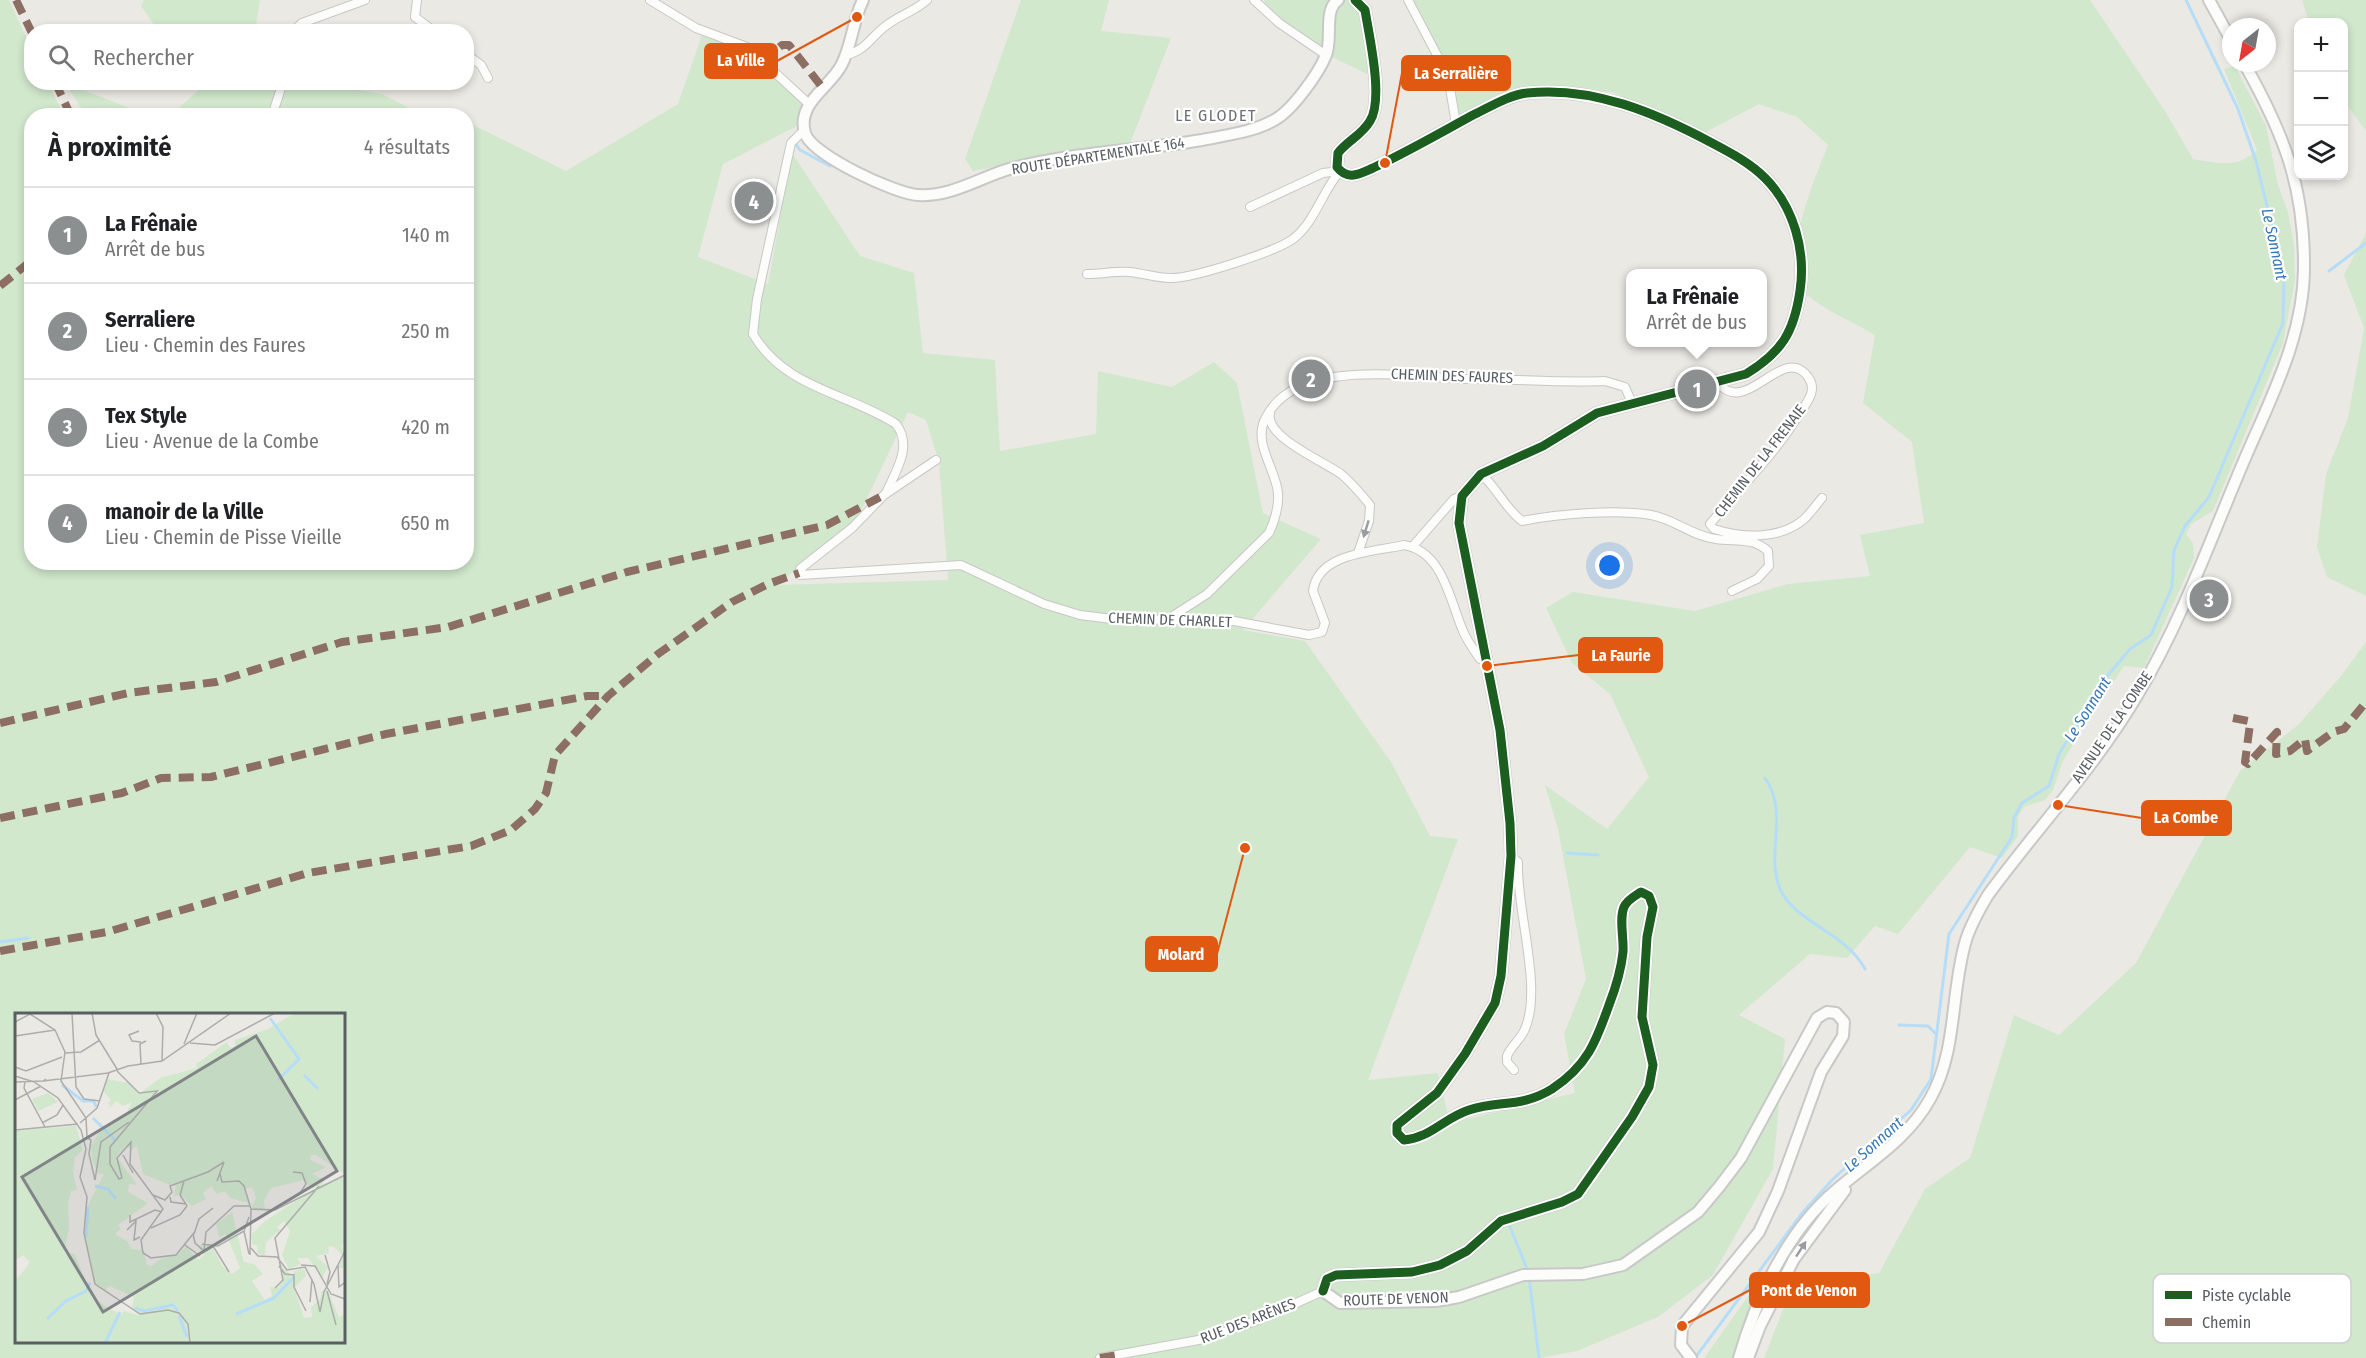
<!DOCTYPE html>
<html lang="fr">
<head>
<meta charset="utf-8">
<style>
  :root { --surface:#fff; --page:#f2f2f2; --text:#202124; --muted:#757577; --line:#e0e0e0; --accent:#8c8f90 }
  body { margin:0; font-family:"Fira Sans Condensed",sans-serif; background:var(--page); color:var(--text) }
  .controls { position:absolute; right:18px; top:18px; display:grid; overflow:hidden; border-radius:12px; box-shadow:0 3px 9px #0003 }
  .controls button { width:54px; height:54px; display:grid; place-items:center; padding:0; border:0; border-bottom:2px solid var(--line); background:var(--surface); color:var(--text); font:30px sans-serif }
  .compass { position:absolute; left:2222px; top:18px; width:54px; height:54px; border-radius:50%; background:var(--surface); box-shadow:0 3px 9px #0003; rotate:211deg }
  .you { position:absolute; left:1610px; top:566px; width:21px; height:21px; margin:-15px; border:4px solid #fff; border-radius:50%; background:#1a73e8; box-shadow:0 0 0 9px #1a73e833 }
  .badge { display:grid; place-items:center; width:39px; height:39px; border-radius:50%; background:var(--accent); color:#fff; font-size:20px; font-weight:700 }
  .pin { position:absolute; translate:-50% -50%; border:3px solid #fff; box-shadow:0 2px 6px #0006 }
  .popup { position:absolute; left:1626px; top:269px; width:141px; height:78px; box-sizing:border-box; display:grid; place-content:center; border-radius:12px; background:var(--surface); filter:drop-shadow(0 2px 4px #0005); font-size:20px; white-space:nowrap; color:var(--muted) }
  .popup b { font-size:22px; color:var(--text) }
  .popup::after { content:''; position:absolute; left:50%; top:100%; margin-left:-12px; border:12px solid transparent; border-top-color:var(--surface) }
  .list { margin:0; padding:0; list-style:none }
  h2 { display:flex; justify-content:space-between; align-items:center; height:78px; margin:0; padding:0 24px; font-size:26px }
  h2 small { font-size:20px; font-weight:400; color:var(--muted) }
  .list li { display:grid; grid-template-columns:39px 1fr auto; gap:18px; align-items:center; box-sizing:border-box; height:96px; padding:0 24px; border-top:2px solid var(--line) }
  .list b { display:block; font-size:22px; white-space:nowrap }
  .list p { margin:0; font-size:20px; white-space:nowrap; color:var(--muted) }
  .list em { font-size:20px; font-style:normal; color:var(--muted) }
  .icon { flex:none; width:33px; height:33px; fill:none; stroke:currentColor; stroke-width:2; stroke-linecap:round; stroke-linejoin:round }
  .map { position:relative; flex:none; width:2366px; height:1358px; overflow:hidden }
  .search { position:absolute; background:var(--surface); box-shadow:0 3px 9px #0003; left:24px; top:24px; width:450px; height:66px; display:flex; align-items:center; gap:15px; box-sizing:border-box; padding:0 21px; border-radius:24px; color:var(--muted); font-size:22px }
  .panel { position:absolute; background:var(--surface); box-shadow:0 3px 9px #0003; left:24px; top:108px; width:450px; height:462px; border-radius:24px }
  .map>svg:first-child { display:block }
  .green { fill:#d1e8cd; fill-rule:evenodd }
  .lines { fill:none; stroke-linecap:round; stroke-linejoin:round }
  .stream { stroke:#b6ddf7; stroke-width:3 }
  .street-casing { stroke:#c7c7c6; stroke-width:10 }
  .secondary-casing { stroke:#c8c8c8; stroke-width:14 }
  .street { stroke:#fcfcfb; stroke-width:8 }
  .secondary { stroke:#fcfcfb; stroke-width:10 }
  .quiet { stroke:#8d6e63; stroke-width:8; stroke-dasharray:15 8; stroke-linecap:butt }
  .cycleway-casing { stroke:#fff; stroke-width:13 }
  .cycleway { stroke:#1b5e20; stroke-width:9 }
  .oneway { fill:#9a9da0 }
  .labels { text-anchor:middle; stroke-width:4.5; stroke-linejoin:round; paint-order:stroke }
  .street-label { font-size:15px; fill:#595e63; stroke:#fff }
  .neighbourhood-label { font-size:16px; letter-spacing:1.5px; fill:#6a7075; stroke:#fff }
  .water-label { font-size:16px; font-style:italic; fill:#3878b7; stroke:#fff }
  .inset-river { fill:none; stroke:#b6ddf7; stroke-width:3 }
  .inset-road { fill:none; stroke:#adadac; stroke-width:1.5 }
  .view { fill:#828587; fill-opacity:0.15; stroke:#828587; stroke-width:3 }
  .inset-edge { fill:none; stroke:#595e63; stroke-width:3 }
  .key { fill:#fff; stroke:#cdcfd0; stroke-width:1.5 }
  .key-label { font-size:16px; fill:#595e63 }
  .leader { fill:none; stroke:#e15910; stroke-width:2 }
  .callout-dot { fill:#e15910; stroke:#fff; stroke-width:2 }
  .callout { fill:#e15910; stroke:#e15910; stroke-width:2 }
  .callout-label { font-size:16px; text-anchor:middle; font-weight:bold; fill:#fff }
</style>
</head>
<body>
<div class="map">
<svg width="2366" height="1358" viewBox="0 0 2366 1358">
  <rect width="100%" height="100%" fill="#ebe9e4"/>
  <g class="green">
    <path d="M0,0H9L31,48L32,82L48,83L64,115L32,116V562H466L467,122L566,171L678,104L702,35L741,50L756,60L803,104L797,126L723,164L698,257L768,284L792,153L860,256L914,273L923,353L995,360L1000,451L1096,434L1098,371L1172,387L1214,362L1237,383L1263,513L1321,539L1243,630L1305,641L1391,762L1430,836L1458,839L1368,1080L1438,1073L1450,1123L1575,1093L1564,1034L1586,979L1558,829L1545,785L1607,829L1649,777L1610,694L1572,663L1546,608L1573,592L1695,611L1788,584L1870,576L1860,535L1924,523L1912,442L1863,403L1875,335C1853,322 1826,311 1807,295C1775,269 1816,176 1828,145L1797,117L1759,104L1706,132L1612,92L1545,86L1499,95L1457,116L1451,75L1412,0H2090L2165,111L2193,159C2217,163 2238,169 2257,150L2224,69L2235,66L2266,126L2278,185L2288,212L2294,245L2295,280L2283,343L2213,511L2191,524L2186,534L2193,543L2194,558L2144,668L2124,666L2082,729L2062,763L2053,790L2045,800L2024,807L2018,816V836L2002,858L1970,847L1898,934L1875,926L1847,958L1810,954L1739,1015L1785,1039L1773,1169L1713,1275L1658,1317L1577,1351L1539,1358H0ZM908,412L926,420L939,462L948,580L777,585L858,517ZM16,1014H344V1342H16Z"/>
    <path d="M144,0H260L255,31L159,32L141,6Z"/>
    <path d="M1021,0H1109L1101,31L1171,38L1129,146L1086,151L973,171L965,159Z"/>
    <path d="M1264,0H1361L1369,75L1332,57L1320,45L1267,9Z"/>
    <path d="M2302,0H2366V131L2344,101V22H2309Z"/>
    <path d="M65,83L132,109L174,112L200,89L195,83H316L382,94L423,115H86Z"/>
    <path d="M2366,233V596L2327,577L2317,547L2326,474L2348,418L2364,328L2344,275Z"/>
    <path d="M2366,642V1358H1764L1793,1284L1879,1273L1925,1189L1970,1158L2014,1015L2059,1035L2136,963L2240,771L2298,725L2341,676Z"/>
    <path d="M1757,1284L1760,1286L1748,1311L1734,1358H1704Z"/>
  </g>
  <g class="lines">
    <g class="stream">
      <path d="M795,143L800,150L830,166"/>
      <path d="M2329,271L2366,243"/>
      <path d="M1765,778C1790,814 1764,856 1781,891C1798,924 1845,932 1865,969"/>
      <path d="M1567,853L1598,855"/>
      <path d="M0,942L28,938"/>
      <path d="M1899,1025L1928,1026L1936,1034"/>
      <path d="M1508,1222L1528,1271"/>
      <path d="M1529,1277L1539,1358"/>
      <path d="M1695,1358L1803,1212L1834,1178L1911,1110L1931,1079L1949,934L2012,837L2014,818L2022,803L2049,786L2059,754L2108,675L2130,649L2151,635L2172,587L2174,550L2185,526L2209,497L2283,323L2284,275L2256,161L2238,109L2186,0"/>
    </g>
    <defs>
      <g id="street">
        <path d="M417,0L415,17L435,32"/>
        <path d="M650,0L696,28L747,47L809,104"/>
        <path d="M1254,0L1279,23L1326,55"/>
        <path d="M1408,0L1448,76L1456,124"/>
        <path d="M292,32L302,23L365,0"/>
        <path d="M466,54L481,65L488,78"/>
        <path d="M846,55C867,50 870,37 887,25C900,15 915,11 927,0"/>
        <path d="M272,116L283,82"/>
        <path d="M804,130L791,143L757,299L753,334C784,388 848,393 896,424C913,446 896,471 886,493"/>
        <path d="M1250,207L1323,173L1340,171"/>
        <path d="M1087,274C1101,274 1115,271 1129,272C1143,273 1156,278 1170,278C1191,279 1275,252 1293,239C1315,222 1322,192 1340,171"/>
        <path d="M1716,383C1724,389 1730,394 1740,392C1762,389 1789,350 1808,377C1818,390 1807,402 1800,413C1776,453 1740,488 1710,524L1714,529C1742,538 1779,540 1803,520C1810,514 1816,505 1822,498"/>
        <path d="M1270,413C1264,437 1325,462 1341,474C1352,483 1361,494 1370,505L1369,521L1358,553"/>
        <path d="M936,460L884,495L852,528L800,569V575L961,565L1044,604L1080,615L1112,619L1234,621L1309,635L1322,632L1325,623L1313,591C1318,552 1375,552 1404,545C1443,551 1450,601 1463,631C1467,641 1474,650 1480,659L1486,660"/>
        <path d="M1481,474C1497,488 1505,508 1522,521C1557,514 1616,509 1651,515C1674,519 1692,536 1716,539C1735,542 1753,537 1768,551L1769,566L1757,579L1732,591"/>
        <path d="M1413,546L1454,499L1462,496"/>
        <path d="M1168,619L1207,594L1269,533C1274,522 1279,506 1278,493C1276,470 1253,443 1265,419C1296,354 1417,379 1473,379C1517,379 1561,383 1605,381L1625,387L1632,403"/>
        <path d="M1511,856L1518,862C1516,910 1543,987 1525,1029C1521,1039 1511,1046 1507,1056V1062L1514,1070"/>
        <path d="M1100,1358L1204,1339L1261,1319L1323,1291"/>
      </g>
      <g id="secondary">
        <path d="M863,0C853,20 852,44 842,64C831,87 796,103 805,133C811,155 896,194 918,195C951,197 979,178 1009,169C1071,152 1138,151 1202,140C1226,135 1255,132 1276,119C1293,109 1319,73 1326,55C1333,39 1323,10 1338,0"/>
        <path d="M1355,0L1365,10C1369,36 1384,99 1370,121C1362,135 1347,141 1338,153L1337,167C1348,181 1359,174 1373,168C1407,152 1440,133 1473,115C1490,107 1509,95 1527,93C1593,86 1656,113 1712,143C1731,153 1750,163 1765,178C1794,207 1806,251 1800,291C1794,332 1782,352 1746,374L1597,413L1543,446L1481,474L1462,496L1459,523L1500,730L1510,823L1511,856L1501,976L1495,1003L1465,1054L1437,1093L1397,1125V1133L1404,1140C1430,1138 1444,1118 1469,1110C1499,1100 1521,1108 1552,1089C1587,1066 1596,1042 1609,1005C1616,987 1621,971 1623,952C1624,939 1619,919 1624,907C1627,900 1635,896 1641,892L1649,896L1653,907L1647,937L1642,1017L1653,1065L1649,1087L1632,1117L1578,1194L1562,1202L1501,1221L1467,1251L1440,1265L1412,1272L1336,1275L1327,1279L1323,1291L1340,1303L1436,1301L1459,1297L1523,1275L1583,1274L1623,1265L1698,1212L1719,1187L1741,1158L1817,1018L1827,1012L1836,1013L1844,1022L1843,1036L1821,1072L1778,1191L1759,1232L1682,1326L1681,1345L1691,1358"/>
        <path d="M2209,0L2231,40"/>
        <path d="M1739,1358C1756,1299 1787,1231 1836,1190C1869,1162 1908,1139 1930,1099C1958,1050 1950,993 1966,940C1971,924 1979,910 1988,895C2037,828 2096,766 2138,694C2183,619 2212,535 2246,456C2272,396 2303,336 2304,270C2305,187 2284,134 2244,63"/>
        <path d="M1748,1358L1760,1326L1794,1259L1845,1190"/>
      </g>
    </defs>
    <use href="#street" class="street-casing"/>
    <use href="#secondary" class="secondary-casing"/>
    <use href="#street" class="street"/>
    <use href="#secondary" class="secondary"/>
    <g class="quiet">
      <path d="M16,0L32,33"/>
      <path d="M762,62L782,45H789L822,87"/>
      <path d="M55,82L71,116"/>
      <path d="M0,286L32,260"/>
      <path d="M2233,718L2248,721L2250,724L2245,762L2248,764L2277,732L2276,754L2290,751L2305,739L2307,751L2333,732L2344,729L2366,702"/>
      <path d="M0,723L128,693L216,682L342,642L448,627L627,572L827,525L884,495"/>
      <path d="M0,818L122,793L161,778L211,777L386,734L587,696H608"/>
      <path d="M0,951L107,932L308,873L471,846L511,830L535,809L546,793L555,755L608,696L658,654L732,602L768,584L799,573"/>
      <path d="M1100,1358L1118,1355"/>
    </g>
    <defs>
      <path id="cycleway" d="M1323,1291L1327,1279L1336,1275L1412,1272L1440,1265L1467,1251L1501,1221L1562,1202L1578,1194L1632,1117L1649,1087L1653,1065L1642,1017L1647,937L1653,907L1649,896L1641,892C1635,896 1627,900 1624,907C1619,919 1624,939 1623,952C1621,971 1616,987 1609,1005C1596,1042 1587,1066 1552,1089C1521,1108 1499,1100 1469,1110C1444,1118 1430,1138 1404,1140L1397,1133V1125L1437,1093L1465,1054L1495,1003L1501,976L1511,856L1510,823L1500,730L1459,523L1462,496L1481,474L1543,446L1597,413L1746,374C1782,352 1794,332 1800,291C1806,251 1794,207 1765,178C1750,163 1731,153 1712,143C1656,113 1593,86 1527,93C1509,95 1490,107 1473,115C1440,133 1407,152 1373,168C1359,174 1348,181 1337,167L1338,153C1347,141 1362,135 1370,121C1384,99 1369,36 1365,10L1355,0"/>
    </defs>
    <use href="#cycleway" class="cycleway-casing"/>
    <use href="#cycleway" class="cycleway"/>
  </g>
  <defs><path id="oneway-solid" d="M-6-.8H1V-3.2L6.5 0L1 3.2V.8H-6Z" transform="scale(1.5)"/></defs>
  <g class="oneway">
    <use href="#oneway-solid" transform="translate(1366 529) rotate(107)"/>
    <use href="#oneway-solid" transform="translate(1801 1249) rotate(-57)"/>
  </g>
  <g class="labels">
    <g class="street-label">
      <text transform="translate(1098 156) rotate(-9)" y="5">ROUTE DÉPARTEMENTALE 164</text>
      <text transform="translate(1452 376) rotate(2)" y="5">CHEMIN DES FAURES</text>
      <text transform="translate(1760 461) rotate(-52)" y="5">CHEMIN DE LA FRENAIE</text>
      <text transform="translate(1170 620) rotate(2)" y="5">CHEMIN DE CHARLET</text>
      <text transform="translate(2112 727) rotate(-56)" y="5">AVENUE DE LA COMBE</text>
      <text transform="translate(1396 1299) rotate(-2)" y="5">ROUTE DE VENON</text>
      <text transform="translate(1248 1321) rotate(-21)" y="5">RUE DES ARÈNES</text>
    </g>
    <g class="neighbourhood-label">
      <text x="1216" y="121">LE GLODET</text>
    </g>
    <g class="water-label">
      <text transform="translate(2275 244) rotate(78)" y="6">Le Sonnant</text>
      <text transform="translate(2087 709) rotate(-58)" y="6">Le Sonnant</text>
      <text transform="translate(1873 1144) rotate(-42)" y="6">Le Sonnant</text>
    </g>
  </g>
  <g transform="translate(15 1013)">
    <rect width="330" height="330" fill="#ebe9e4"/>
    <path d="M280,0H330V161L301,142H296L295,147L311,154L297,161L308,166V171L330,163V230L326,233L330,239V255H323L327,242L318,233L313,234L314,240L301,243L313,254L307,265L293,245H282L286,251L274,256L267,242L275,218L269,208L262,214L265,217L251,229L250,242L242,241L243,233L237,231V221L250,208L307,171L297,176L289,167L256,175L249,188L250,196L236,195L241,185L237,174L229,176L234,190L215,185L210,178L202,181L196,173L188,180L191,186L177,193L166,182L159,183L161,170L155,172L128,161L122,133L116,137L111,133L101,143L122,172L114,171L113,179L133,190L103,212L106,216L100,221L113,229L116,236L128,237L132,252L137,253L145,246L164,241L171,233L184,247L189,242L182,232H196L207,253L217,261L225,255L211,221L204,224L201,211L217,199L229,249L239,251L248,261L237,268L250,287L257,283L255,274L263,275L269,267L265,251L277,264L279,258L289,256L291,263L279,275L289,305L297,304L296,294L305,286L307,277L313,278L324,304L330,301V330H0V262L3,265L15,249L8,242L0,248V125L7,123L0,124V118L61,113L68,137L60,144L58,160L62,177L56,178L53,190L54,215L49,240L60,241L77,285L106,302L109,298L125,303L117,294L119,284L95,273L90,277L80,270L70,219L73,192L89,161H83L77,147L76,133L85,118L112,99L117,89L108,93L101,88L96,94L93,90L96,87L88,78L92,66L113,70L124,81L145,65L182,55L181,51L212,29L215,35L220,33V27L253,16ZM33,80L43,89L23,98L17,86Z" fill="#d1e8cd"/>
    <path class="inset-river" d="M255,5L284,46L263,67M289,62L303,76M47,72L68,88H79L81,94M78,105L100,127M80,173L93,176L101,186M71,224L73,194M120,295L129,298L158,292L163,298M221,301L259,285L279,264M164,303L172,324M32,306L51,288L71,278L75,270M90,330L105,299"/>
    <path class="inset-road" d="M57,0L61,74L69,86L85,88M77,0L81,22L102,56M141,0L148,14L147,48M0,9L15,1L40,17L50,39L46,68L71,105L72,124M124,18L114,22L117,28L126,29M0,23L40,17M175,30L200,32L260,0M169,31L182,0M50,40L66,39L85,27M126,51L125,31L131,28M0,54L11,58L47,44M102,58L124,80L142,78M0,63L19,69L43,85L66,117L71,136L65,164L72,184L69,220L80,271L125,301L153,297L164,300L173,311L175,330M31,66L28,68L93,60L113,53L147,48L216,0M0,69L28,68M10,69L9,75L30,114M0,87L26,73M27,110L42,102L48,92M65,110L82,95L94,60M0,117L63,111M71,124L76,127L74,141L80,167L86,129L114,109M108,142L118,160M278,159L287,160L291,171L285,180M205,161L207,169L224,168L229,173L236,196L235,242M107,165L102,145L116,129L115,151L148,196L126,227L128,240L136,245L161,242L178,221L180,230L189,238L191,219L219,193H235M107,165L104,166L95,151V134L143,77M169,168L165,182L172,193M202,168L209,149M138,182L150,187L157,179L155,173L193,159L209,149M155,184L156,189L171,191M236,196L260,197L330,162M115,202V209L140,197L147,199M234,204L229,218L234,241M136,215L165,202L172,193M112,217L121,208L119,227L125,224M179,221L184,206L198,195M187,231L203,233L229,218M170,232L185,243M198,233L214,259M236,235L243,243L262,244L272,257L290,254L299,271L305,299L309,279L330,238M310,242L315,259L312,271M286,252L300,253L316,281L330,286M323,252L324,274L329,270M264,253L270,261L279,262V274L291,298M260,275L268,267L260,225L304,173M312,278L321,312M295,289L297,266"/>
    <path class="view" d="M241,23L322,158L88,299L7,164Z"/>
    <rect width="330" height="330" class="inset-edge"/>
  </g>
  <rect x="2153" y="1274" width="198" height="69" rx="9" class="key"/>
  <rect x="2165" y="1291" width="27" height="8" fill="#1b5e20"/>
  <rect x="2165" y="1318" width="27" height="8" fill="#8d6e63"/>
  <g class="key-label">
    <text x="2202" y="1301">Piste cyclable</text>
    <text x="2202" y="1328">Chemin</text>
  </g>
  <path class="leader" d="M857 17L777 61M1385 163L1402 73M1487 666L1579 655M2058 805L2142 818M1245 848L1217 954M1682 1326L1750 1290"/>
  <g class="callout-dot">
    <circle cx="857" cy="17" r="6"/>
    <circle cx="1385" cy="163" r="6"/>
    <circle cx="1487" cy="666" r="6"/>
    <circle cx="2058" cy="805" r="6"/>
    <circle cx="1245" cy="848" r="6"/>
    <circle cx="1682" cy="1326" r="6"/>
  </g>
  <g class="callout">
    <rect x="705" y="44" width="72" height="34" rx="6"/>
    <rect x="1402" y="56" width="108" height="34" rx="6"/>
    <rect x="1579" y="638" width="83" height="34" rx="6"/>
    <rect x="2142" y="801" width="89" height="34" rx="6"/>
    <rect x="1146" y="937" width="71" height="34" rx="6"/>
    <rect x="1750" y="1273" width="119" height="34" rx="6"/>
  </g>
  <g class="callout-label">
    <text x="741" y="66">La Ville</text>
    <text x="1456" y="79">La Serralière</text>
    <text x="1621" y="661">La Faurie</text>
    <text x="2186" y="823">La Combe</text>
    <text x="1181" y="960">Molard</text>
    <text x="1809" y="1296">Pont de Venon</text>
  </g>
</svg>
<div class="controls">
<button>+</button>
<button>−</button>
<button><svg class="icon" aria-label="layers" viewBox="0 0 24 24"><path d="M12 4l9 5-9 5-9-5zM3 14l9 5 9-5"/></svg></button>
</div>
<svg class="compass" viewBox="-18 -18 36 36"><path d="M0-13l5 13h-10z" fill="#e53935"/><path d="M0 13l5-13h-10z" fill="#757577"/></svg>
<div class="you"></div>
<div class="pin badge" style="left:1697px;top:389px">1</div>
<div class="popup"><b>La Frênaie</b>Arrêt de bus</div>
<div class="pin badge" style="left:1311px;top:379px">2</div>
<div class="pin badge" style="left:2209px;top:599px">3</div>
<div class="pin badge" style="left:754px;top:201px">4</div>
<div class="search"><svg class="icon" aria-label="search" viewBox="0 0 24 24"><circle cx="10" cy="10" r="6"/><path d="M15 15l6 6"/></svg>Rechercher</div>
<section class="panel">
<h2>À proximité<small>4 résultats</small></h2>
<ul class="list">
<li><span class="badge">1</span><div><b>La Frênaie</b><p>Arrêt de bus</p></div><em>140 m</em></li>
<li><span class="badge">2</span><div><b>Serraliere</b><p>Lieu · Chemin des Faures</p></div><em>250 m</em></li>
<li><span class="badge">3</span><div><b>Tex Style</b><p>Lieu · Avenue de la Combe</p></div><em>420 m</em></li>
<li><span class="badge">4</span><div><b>manoir de la Ville</b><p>Lieu · Chemin de Pisse Vieille</p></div><em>650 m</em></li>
</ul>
</section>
</div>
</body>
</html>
